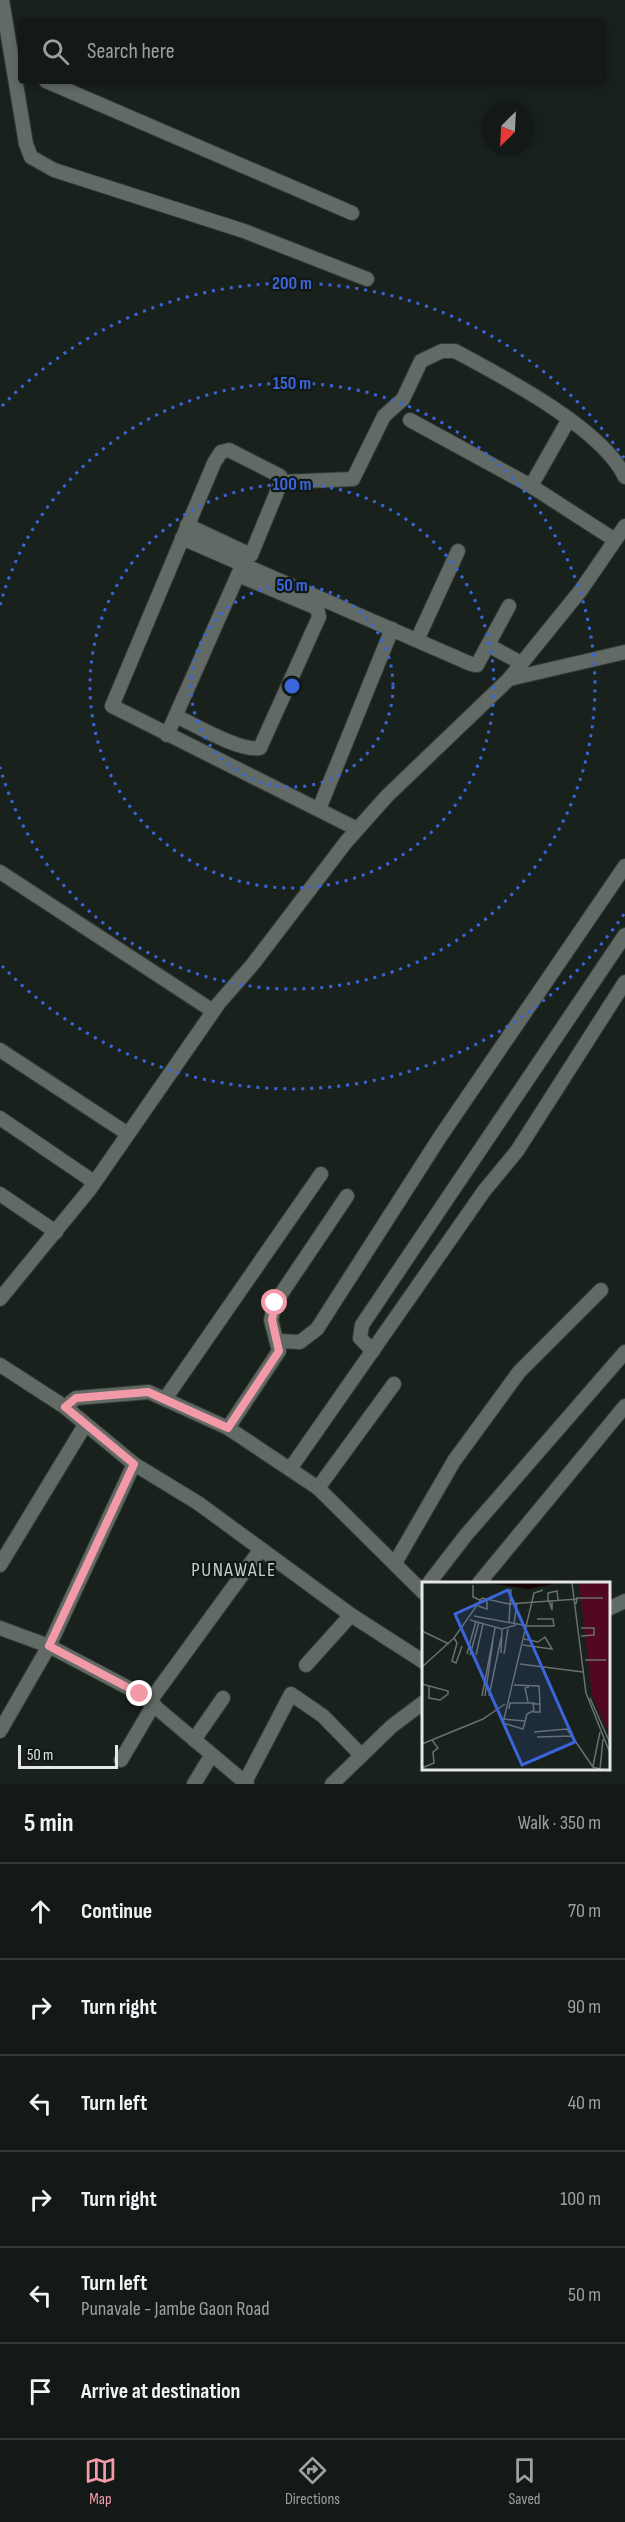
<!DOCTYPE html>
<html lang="en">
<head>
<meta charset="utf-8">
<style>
  :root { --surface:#131916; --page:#202623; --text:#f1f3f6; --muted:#9da0a1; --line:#323835; --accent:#f39aa9 }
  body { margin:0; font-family:"Sofia Sans Condensed",sans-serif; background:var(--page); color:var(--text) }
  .compass { position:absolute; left:481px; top:102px; width:54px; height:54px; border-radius:50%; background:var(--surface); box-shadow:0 3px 9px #0003; rotate:204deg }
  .scale { position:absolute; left:18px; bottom:15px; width:100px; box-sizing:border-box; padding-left:6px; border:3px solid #e3e8e5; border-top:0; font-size:16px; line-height:21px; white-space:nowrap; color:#e3e8e5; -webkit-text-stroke:4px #101814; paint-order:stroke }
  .stop { position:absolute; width:18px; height:18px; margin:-14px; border:4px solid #f39aa9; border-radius:50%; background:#fff }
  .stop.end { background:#f39aa9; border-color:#fff; box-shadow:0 2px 6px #0008 }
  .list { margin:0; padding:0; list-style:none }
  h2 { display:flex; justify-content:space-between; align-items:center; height:78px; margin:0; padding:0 24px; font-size:26px }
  h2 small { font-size:20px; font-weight:400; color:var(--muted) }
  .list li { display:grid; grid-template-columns:39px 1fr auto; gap:18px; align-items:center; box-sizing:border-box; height:96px; padding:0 24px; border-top:2px solid var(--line) }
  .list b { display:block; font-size:22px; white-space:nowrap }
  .list p { margin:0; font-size:20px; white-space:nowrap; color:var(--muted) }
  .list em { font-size:20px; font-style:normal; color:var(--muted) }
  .icon { flex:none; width:33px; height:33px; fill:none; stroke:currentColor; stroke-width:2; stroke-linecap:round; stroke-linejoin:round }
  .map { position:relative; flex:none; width:625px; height:1784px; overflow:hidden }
  .search { position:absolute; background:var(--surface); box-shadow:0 3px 9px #0003; left:18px; right:18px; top:18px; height:66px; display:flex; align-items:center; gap:15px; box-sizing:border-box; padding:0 21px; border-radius:6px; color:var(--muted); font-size:22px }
  .sheet { height:654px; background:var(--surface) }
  nav { display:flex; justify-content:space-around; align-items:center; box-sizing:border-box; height:84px; border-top:2px solid var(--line); background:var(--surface); font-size:16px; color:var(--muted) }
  nav a { display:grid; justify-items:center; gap:3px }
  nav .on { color:var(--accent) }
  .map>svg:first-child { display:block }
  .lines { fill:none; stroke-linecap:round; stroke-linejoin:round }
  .minor-casing { stroke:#363c38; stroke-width:16 }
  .minor { stroke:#616a65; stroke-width:14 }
  .route { stroke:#f39aa9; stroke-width:8 }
  .ring { fill:none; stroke:#3b65da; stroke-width:3; stroke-dasharray:3 6 }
  .labels { text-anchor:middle; stroke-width:4.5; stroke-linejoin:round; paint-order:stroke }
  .quarter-label { font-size:20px; letter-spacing:1.5px; fill:#c5cfc9; stroke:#101814 }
  .inset-road { fill:none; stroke:#6a716d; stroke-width:1.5 }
  .view { fill:#3b65da; fill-opacity:0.15; stroke:#3b65da; stroke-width:3 }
  .inset-edge { fill:none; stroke:#e3e8e5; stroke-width:3 }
  .centre { fill:#3b65da; stroke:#101814; stroke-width:3 }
  .ring-label { font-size:18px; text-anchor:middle; font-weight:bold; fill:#3b65da; stroke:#101814; stroke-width:4.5; stroke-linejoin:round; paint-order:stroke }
</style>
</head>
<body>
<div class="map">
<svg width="625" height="1784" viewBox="0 0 625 1784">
  <rect width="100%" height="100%" fill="#19211d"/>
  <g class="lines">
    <defs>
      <g id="minor">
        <path d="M2,0L26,144L31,157L54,170L244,231L367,279"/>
        <path d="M46,81L352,213"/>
        <path d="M410,420L531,486L615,540"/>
        <path d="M281,482L353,479L384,416L403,399L421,361L442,351H455C503,377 602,428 625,477"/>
        <path d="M531,486L569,419"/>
        <path d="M187,525L251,555L281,482L280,476L229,450L221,452L214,463L112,706L357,829"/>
        <path d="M182,538L471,664L477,665L509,606"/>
        <path d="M417,640L458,551"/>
        <path d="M488,645L521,663"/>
        <path d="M509,679L625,652"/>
        <path d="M176,716C195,725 241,752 260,748L319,617L317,608L238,575"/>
        <path d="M167,735L241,568"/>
        <path d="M319,809L392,629"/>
        <path d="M0,872L213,1011"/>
        <path d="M0,1050L128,1134"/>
        <path d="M0,1118L94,1182"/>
        <path d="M0,1194L56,1232"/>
        <path d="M0,1299L90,1189L219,1003L253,964L346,842L387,796L509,679L581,590L625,526"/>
        <path d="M278,1341L300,1342L317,1329L440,1137L625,866"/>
        <path d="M373,1351L360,1338L362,1325L625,935"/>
        <path d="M0,1365L65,1407L134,1464L198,1503L351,1615L424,1662"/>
        <path d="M165,1399L321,1174"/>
        <path d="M65,1407L76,1398L149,1392L228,1428L318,1488L424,1593"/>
        <path d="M228,1428L279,1351L271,1320L275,1303L347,1196"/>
        <path d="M290,1469L484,1191L517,1151L625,982"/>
        <path d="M318,1488L394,1384"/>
        <path d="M395,1563L454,1461L519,1372L601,1290"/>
        <path d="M0,1565L85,1425"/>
        <path d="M429,1583L466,1535L625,1352"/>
        <path d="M479,1583L625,1406"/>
        <path d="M608,1609L625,1601"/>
        <path d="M0,1628L49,1646L140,1694L247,1784"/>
        <path d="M306,1665L351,1615"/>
        <path d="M150,1701L261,1549"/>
        <path d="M0,1731L49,1646L134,1464"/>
        <path d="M194,1740L223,1698"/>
        <path d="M121,1760L154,1704"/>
        <path d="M245,1782L291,1694L323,1716L361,1755"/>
        <path d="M194,1784L211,1756"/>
        <path d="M332,1784L392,1726L424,1702"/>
      </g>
    </defs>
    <use href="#minor" class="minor-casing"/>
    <use href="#minor" class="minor"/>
  </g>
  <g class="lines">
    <path class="route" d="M140,1694L49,1646L134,1464L65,1407L76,1398L148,1392L228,1428L279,1351L272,1320L275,1303"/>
  </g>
  <g class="ring">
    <circle cx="292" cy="686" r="101"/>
    <circle cx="292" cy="686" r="202"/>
    <path d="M0 605A303 303 0 1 1 0 767"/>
    <path d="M624 914A403 403 0 0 1 2 966M2 406A403 403 0 0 1 624 458"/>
  </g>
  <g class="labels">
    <g class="quarter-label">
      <text x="234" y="1576">PUNAWALE</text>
    </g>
  </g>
  <g transform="translate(422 1582)">
    <rect width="188" height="188" fill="#19211d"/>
    <path d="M157,1H187V152L170,113Z" fill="#520920"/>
    <path d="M64,1H136L107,7Z" fill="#170105"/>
    <path class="inset-road" d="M150,1L164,111L188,171M51,3V15L58,18M154,16H181M126,19V11L135,9L136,18M127,19L130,28V19M56,24L65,27V17M52,34L106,44M48,38L80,47L94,43M87,40L89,7M92,42L95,21M106,44H132L131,37H115M159,46H172V53L159,54M0,49L27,62M32,56L35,61L30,79L34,81L40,64M101,63L130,67L123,55L116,60L102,57M79,71L80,47M45,72L54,39M82,72L86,47M48,73L57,40M54,73L61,42M163,78H184M98,82L161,90M0,85L32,56L60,16L87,22L155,17L154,22M0,102L26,109V112L18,118L7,116V104M92,103L117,104L118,122V130H112L111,122H118M60,114L73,46M63,114L71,59M67,114L79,56M168,116L188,161M106,120L103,106L107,105M87,127L88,121H113M111,129L105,132L101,147L81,141L112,11L121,8M81,137L103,139M112,150L145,147L171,185L178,187M115,155L150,154M0,162L61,137L83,122M171,184L178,150M0,186L12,181L11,170L16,166L10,158M178,187L181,157"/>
    <path class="view" d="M86,8L153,160L100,183L33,32Z"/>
    <rect width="188" height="188" class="inset-edge"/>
  </g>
  <circle cx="292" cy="686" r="9" class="centre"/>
  <g class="ring-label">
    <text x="292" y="289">200 m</text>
    <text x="292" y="389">150 m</text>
    <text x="292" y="490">100 m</text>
    <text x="292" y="591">50 m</text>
  </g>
</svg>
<svg class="compass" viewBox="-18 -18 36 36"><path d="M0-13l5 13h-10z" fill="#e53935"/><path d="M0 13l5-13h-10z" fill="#9da0a1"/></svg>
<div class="scale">50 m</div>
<div class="stop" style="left:275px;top:1303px"></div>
<div class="stop end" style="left:140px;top:1694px"></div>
<div class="search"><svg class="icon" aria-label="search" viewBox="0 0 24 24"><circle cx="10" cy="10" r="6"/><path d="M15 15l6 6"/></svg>Search here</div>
</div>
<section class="sheet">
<h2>5 min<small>Walk · 350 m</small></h2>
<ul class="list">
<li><svg class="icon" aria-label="ahead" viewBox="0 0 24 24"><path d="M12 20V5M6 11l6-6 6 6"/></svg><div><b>Continue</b></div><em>70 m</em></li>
<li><svg class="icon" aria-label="right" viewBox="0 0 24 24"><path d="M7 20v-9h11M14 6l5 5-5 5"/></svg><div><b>Turn right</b></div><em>90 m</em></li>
<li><svg class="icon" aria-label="left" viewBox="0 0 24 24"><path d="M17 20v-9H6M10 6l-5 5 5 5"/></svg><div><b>Turn left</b></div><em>40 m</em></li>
<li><svg class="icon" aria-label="right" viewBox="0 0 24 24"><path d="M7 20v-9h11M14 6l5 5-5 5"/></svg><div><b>Turn right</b></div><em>100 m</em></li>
<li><svg class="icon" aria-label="left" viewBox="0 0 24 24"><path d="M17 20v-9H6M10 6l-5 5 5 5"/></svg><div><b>Turn left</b><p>Punavale - Jambe Gaon Road</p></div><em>50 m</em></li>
<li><svg class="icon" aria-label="arrive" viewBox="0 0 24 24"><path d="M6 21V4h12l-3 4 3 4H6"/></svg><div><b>Arrive at destination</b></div></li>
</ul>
</section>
<nav>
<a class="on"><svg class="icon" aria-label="map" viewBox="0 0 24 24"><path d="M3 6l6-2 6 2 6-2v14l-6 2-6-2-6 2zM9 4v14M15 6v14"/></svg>Map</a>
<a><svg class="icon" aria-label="directions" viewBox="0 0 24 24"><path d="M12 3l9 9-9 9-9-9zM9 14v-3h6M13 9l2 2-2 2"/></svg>Directions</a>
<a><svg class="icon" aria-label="saved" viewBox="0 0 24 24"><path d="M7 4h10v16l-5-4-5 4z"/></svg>Saved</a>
</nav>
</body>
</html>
